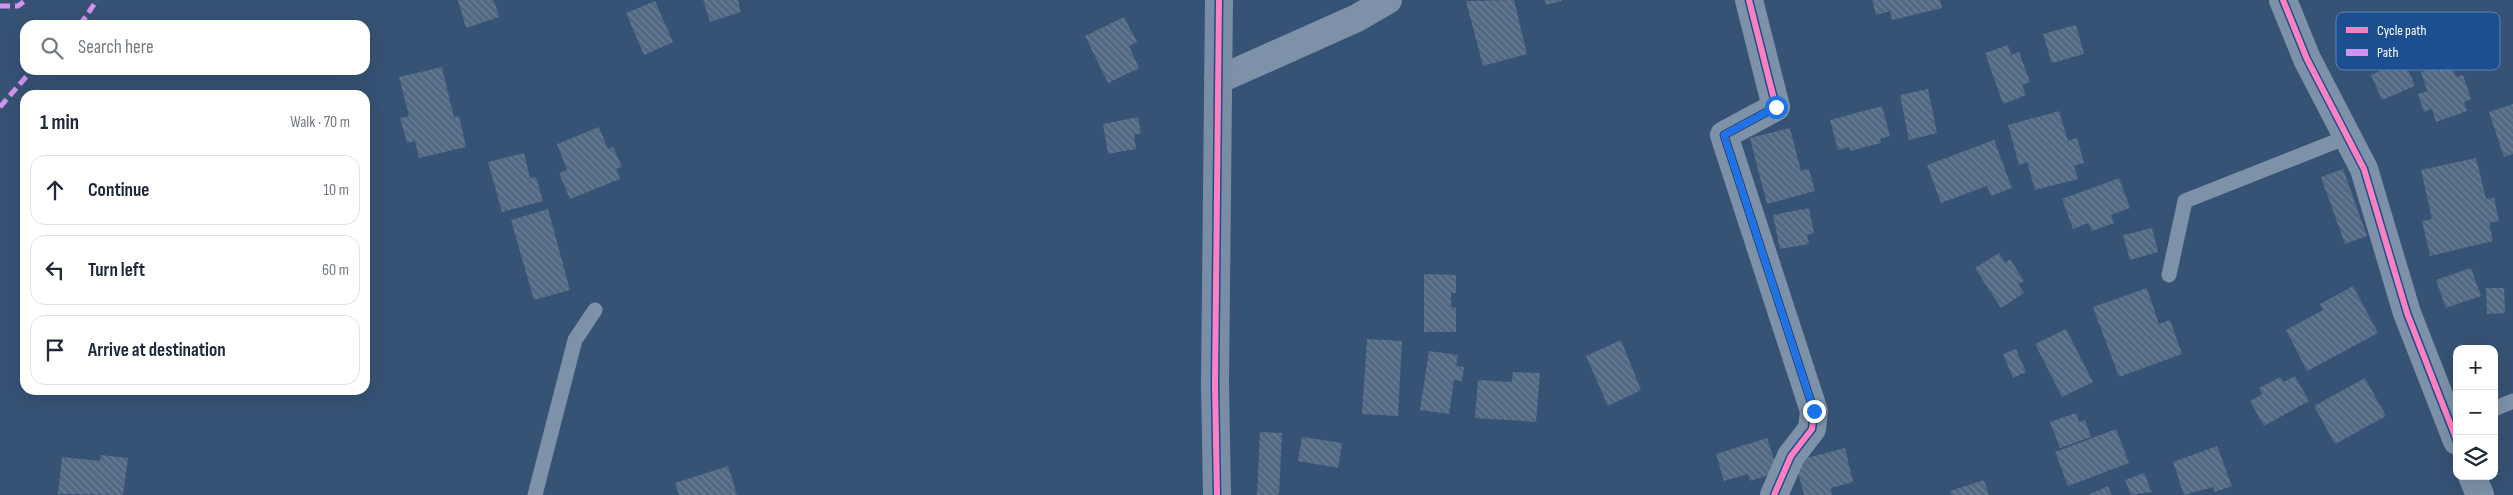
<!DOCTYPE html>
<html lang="en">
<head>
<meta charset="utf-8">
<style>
  :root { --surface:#fff; --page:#f2f2f3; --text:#1f2937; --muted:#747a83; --line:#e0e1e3 }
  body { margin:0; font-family:"Sofia Sans Condensed",sans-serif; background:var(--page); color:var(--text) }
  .controls { position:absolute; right:15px; bottom:15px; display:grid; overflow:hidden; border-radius:10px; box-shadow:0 5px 20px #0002 }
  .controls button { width:45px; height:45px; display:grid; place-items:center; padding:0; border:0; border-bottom:1px solid var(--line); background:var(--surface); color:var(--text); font:25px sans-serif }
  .stop { position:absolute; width:15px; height:15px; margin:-11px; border:4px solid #1a73e8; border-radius:50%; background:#fff }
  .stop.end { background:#1a73e8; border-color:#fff; box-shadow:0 1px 5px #0008 }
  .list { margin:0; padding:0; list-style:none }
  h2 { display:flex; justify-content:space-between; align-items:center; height:65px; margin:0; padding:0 20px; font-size:21px }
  h2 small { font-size:16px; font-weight:400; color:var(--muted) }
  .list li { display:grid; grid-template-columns:32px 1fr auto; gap:15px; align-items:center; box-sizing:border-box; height:70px; margin:0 10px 10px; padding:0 10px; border:1px solid var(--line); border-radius:15px }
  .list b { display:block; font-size:19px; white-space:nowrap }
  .list em { font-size:16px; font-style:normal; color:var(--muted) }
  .icon { flex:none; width:28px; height:28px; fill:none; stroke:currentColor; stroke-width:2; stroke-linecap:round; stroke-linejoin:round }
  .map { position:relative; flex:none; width:2513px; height:495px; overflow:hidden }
  .search { position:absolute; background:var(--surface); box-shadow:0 5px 20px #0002; left:20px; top:20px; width:350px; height:55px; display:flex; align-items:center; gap:12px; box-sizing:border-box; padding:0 18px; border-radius:15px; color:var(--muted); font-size:19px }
  .panel { position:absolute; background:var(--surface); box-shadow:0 5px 20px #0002; left:20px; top:90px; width:350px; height:305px; border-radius:15px }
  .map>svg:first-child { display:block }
  .building { fill:url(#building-back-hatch) }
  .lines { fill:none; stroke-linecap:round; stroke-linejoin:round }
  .lane { stroke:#7d92a8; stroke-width:15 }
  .street { stroke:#7d92a8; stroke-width:28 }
  .secondary { stroke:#798da4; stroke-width:28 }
  .quiet { stroke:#d193ec; stroke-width:5; stroke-dasharray:10 5; stroke-linecap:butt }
  .cycleway-casing { stroke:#1b4f8f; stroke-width:9 }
  .cycleway { stroke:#ff80c0; stroke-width:6 }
  .route { stroke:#1a73e8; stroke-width:6 }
  .key { fill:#1b4f8f; stroke:#5f84b1; stroke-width:1 }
  .key-label { font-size:14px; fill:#fff }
</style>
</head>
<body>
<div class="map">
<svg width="2513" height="495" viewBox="0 0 2513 495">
  <defs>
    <pattern id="building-back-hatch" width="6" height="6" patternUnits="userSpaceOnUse" patternTransform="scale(1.25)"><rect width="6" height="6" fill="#526984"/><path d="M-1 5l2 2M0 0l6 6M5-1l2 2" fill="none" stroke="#6c8096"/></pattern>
  </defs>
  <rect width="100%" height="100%" fill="#365274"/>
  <g class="building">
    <path d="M458,0H494L499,17L466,28Z"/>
    <path d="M703,0H738L741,12L710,22Z"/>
    <path d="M1514,0L1527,54L1483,66L1466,1Z"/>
    <path d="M1545,0H1561L1562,1L1546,5Z"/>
    <path d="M1872,0H1940L1942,8L1892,20L1890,11L1876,15Z"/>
    <path d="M655,1L673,42L644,55L626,13Z"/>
    <path d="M1124,17L1137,42L1129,46L1139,68L1108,83L1085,36Z"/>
    <path d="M2076,25L2084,54L2052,63L2043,34Z"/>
    <path d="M2008,45L2011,55L2019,52L2030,82L2022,85L2026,95L2003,104L1985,53Z"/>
    <path d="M2404,60L2415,86L2382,100L2371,75Z"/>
    <path d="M2451,62L2456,77L2463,75L2471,99L2464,102L2467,111L2436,122L2432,109L2424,112L2418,94L2427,91L2421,72Z"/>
    <path d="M442,67L454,118L459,116L466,147L419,158L415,141L407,143L400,118L409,116L399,77Z"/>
    <path d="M1928,89L1937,133L1909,140L1900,95Z"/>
    <path d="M2513,104V154L2504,157L2489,112Z"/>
    <path d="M1882,106L1890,136L1880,139L1881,143L1850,151L1849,147L1838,150L1830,120Z"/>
    <path d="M2059,111L2068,141L2077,138L2084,163L2074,166L2078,179L2035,190L2027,162L2019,165L2008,125Z"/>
    <path d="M1138,117L1141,133L1134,135L1136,149L1108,154L1103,124Z"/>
    <path d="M599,127L608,149L613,147L622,167L616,169L620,179L570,199L559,173L567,170L557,144Z"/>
    <path d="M1790,128L1801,171L1809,169L1815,191L1767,204L1750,138Z"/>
    <path d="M1994,140L2012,188L1991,196L1987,186L1941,203L1927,165Z"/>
    <path d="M524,153L530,178L536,177L543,201L502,212L488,162Z"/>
    <path d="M2476,158L2486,199L2494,198L2499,221L2489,223L2493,241L2430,256L2422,221L2432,219L2421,170Z"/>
    <path d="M2343,169L2367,236L2345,244L2321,177Z"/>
    <path d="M2119,178L2130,208L2111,215L2114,223L2092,231L2088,223L2073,229L2062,199Z"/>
    <path d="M1809,208L1814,233L1807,235L1809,244L1780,249L1773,215Z"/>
    <path d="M548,209L570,290L534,300L511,220Z"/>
    <path d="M2152,228L2158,252L2130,260L2123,235Z"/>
    <path d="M1999,253L2005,263L2010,259L2024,281L2018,284L2024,293L2001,308L1975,268Z"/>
    <path d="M2471,268L2481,296L2446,308L2436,280Z"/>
    <path d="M1424,274L1456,275V293H1451V307L1456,308V332H1424Z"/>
    <path d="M2353,286L2378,333L2307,371L2286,330L2323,310L2320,304Z"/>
    <path d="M2147,288L2159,324L2170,320L2182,354L2119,377L2093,307Z"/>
    <path d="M2486,288H2504L2505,313L2487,314Z"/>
    <path d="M2066,329L2093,382L2062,397L2035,344Z"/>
    <path d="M1367,339L1402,341L1398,416L1362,414Z"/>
    <path d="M1621,340L1641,390L1608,406L1586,356Z"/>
    <path d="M2016,349L2026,372L2013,378L2003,354Z"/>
    <path d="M1429,351L1458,355L1456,366L1464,367L1462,381L1454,380L1449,414L1420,410Z"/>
    <path d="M1513,372L1540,373L1536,422L1475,418L1478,380L1512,382Z"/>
    <path d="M2295,376L2309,401L2264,426L2250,401L2262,394L2259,388L2280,377L2284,382Z"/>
    <path d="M2365,378L2386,416L2335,444L2314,406Z"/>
    <path d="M2076,413L2079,422L2085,420L2091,437L2060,448L2050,422Z"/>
    <path d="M2116,429L2129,463L2068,486L2055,452Z"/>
    <path d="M1260,432L1282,433L1279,495H1257Z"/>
    <path d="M1302,437L1342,443L1338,468L1298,461Z"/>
    <path d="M1767,438L1778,472L1750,481L1748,474L1724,481L1716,454Z"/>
    <path d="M2217,446L2232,486L2215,492L2213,487L2184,495L2173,462Z"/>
    <path d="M1845,448L1853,482L1831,488L1832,495H1804L1795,461Z"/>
    <path d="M101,455L128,458L123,495L58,494L62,457L100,461Z"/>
    <path d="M728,466L737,495H679L675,483Z"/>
    <path d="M2144,473L2152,492L2131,495L2125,480Z"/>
    <path d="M1984,480L1989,495H1952L1950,491Z"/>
    <path d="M2108,486L2112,495H2088Z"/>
  </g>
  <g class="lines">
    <g class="lane">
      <path d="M2169,275L2185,201L2347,137"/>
      <path d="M2494,409L2513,401"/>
      <path d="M535,495L575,340L595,310"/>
    </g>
    <g class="street">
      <path d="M1749,0L1776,107L1724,135L1814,411L1812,429L1791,456L1774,495"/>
      <path d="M2283,0L2307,59L2364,169L2407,313L2457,441"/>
      <path d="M1218,80L1357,18L1388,0"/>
      <path d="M2472,476L2480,495"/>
    </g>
    <path class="secondary" d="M1217,495L1215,383L1219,0"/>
    <g class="quiet">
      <path d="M0,6H18L26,0"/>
      <path d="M80,25L97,0"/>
      <path d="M0,107L32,70"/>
    </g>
    <defs>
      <g id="cycleway">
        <path d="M1749,0L1776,107L1724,135L1814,411L1812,429L1791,456L1774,495"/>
        <path d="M2283,0L2307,59L2364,169L2407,313L2457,441"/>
        <path d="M1217,495L1215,383L1219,0"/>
      </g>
    </defs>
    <use href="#cycleway" class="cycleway-casing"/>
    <use href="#cycleway" class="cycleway"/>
  </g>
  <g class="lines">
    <path class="route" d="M1776,107L1724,135L1814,411"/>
  </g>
  <rect x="2336" y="12" width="164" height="58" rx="8" class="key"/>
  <rect x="2346" y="27" width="22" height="6" fill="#ff80c0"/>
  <rect x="2346" y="49" width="22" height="7" fill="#d193ec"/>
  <g class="key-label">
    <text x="2377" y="35">Cycle path</text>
    <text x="2377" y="57">Path</text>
  </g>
</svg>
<div class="controls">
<button>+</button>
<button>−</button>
<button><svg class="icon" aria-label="layers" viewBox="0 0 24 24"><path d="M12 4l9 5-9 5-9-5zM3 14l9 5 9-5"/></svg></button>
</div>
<div class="stop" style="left:1776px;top:107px"></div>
<div class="stop end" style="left:1814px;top:411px"></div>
<div class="search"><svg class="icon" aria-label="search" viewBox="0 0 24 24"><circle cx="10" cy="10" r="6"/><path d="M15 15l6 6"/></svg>Search here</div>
<section class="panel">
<h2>1 min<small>Walk · 70 m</small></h2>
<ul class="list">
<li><svg class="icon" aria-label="ahead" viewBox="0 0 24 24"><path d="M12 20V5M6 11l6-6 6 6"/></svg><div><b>Continue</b></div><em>10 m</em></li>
<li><svg class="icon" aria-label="left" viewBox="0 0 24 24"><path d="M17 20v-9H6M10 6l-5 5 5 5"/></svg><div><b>Turn left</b></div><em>60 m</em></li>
<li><svg class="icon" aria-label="arrive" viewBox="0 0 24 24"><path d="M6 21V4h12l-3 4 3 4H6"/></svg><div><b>Arrive at destination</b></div></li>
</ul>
</section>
</div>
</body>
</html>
